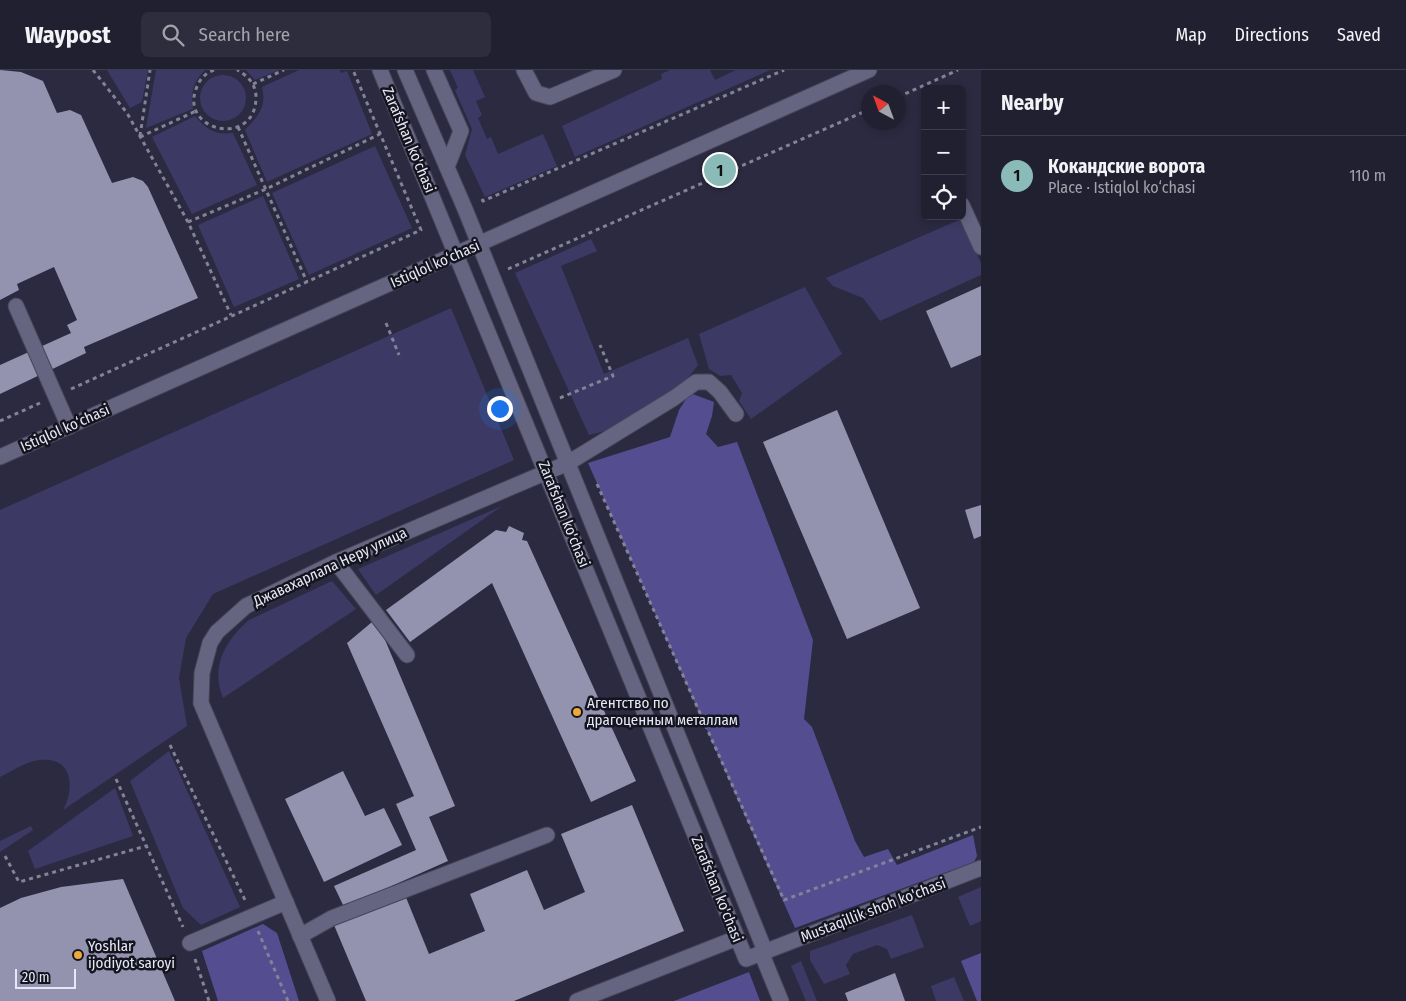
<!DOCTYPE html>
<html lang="en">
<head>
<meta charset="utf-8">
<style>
  :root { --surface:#202031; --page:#2d2d3d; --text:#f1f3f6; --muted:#a2a3ab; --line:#3d3e4d; --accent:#8bbbb9 }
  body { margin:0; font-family:"Fira Sans Condensed",sans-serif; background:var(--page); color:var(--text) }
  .controls { position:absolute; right:15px; top:15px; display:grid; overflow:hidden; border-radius:8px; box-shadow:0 2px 8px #0003 }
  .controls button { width:45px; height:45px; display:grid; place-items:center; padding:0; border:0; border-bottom:1px solid var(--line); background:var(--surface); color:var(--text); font:25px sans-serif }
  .compass { position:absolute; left:861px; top:15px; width:45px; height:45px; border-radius:50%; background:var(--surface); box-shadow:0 2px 8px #0003; rotate:319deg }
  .scale { position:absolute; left:15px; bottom:12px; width:61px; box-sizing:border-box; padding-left:5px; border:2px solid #e7e7f7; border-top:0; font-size:14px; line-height:18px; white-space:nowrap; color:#e7e7f7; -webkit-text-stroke:4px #14141e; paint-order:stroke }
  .you { position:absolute; left:499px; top:338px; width:18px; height:18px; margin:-12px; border:4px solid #fff; border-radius:50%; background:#1a73e8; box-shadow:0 0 0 8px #1a73e833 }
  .badge { display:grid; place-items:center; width:32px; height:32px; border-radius:50%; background:var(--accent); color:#111; font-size:16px; font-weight:700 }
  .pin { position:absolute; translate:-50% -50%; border:2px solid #fff; box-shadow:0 1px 5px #0006 }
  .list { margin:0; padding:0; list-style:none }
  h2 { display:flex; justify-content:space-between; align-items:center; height:65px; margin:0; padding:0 20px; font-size:21px }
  h2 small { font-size:16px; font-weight:400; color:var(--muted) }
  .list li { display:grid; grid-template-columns:32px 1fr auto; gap:15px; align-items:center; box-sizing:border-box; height:80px; padding:0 20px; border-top:1px solid var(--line) }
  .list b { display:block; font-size:19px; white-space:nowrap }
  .list p { margin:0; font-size:16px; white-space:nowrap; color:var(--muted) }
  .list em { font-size:16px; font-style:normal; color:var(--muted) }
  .icon { flex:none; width:28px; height:28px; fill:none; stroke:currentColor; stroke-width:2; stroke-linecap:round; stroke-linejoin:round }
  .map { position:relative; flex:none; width:981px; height:931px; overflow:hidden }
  header { display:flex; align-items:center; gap:30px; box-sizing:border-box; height:70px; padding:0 25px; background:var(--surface); border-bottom:1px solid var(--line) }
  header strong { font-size:24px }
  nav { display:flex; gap:28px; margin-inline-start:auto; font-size:18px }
  .search { width:350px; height:45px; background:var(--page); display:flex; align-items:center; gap:12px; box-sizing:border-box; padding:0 18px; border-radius:8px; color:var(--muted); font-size:19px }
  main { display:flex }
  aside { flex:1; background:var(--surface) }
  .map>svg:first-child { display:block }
  .green { fill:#3c3a65 }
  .forest { fill:#544e91 }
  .building { fill:#9393b0 }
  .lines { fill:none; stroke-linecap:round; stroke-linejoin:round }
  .minor-casing { stroke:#464559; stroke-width:17 }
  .path { stroke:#838296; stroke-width:3; stroke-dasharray:4 4; stroke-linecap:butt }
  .minor { stroke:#666581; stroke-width:15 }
  .poi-dot { fill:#eca93a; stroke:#14141e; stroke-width:2 }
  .labels { text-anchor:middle; stroke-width:5; stroke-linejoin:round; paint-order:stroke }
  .street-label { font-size:15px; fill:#e7e7f7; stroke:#14141e }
  .poi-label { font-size:15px; fill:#e7e7f7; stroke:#14141e; text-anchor:start }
</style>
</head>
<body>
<header>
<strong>Waypost</strong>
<div class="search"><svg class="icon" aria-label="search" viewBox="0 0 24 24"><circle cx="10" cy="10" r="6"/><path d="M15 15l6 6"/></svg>Search here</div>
<nav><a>Map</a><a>Directions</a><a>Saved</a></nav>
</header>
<main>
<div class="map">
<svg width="981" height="931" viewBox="0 0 981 931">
  <rect width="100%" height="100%" fill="#2b2a41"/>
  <g class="green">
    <path d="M107,0H148L142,32L130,38Z"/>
    <path d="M156,0H205C193,12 191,22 193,39L146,58Z"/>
    <path d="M246,0H279L255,10Z"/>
    <path d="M299,0H340L341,3L347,1L372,64L267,112L245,60C258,46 267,37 262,17Z"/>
    <path d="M450,0H473L485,27L476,31L482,45L478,48L487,69L491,67L498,84L543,64L557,96L485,127L465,85L472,59L455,20L458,18Z"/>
    <path d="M670,0H710L715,10L736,0H770L575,87L562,56L662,9L661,4Z"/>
    <circle cx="223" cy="28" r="23"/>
    <path d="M195,46C207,60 215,65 233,63L257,115L192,144L152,67Z"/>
    <path d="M375,76L412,158L309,205L272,123Z"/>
    <path d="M263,126L299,209L234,237L198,155Z"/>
    <path d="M961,149L981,193V205L880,251L863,228L833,216L826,208Z"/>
    <path d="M591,169L597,181L561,196L604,304L688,268L698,295L688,308L662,331L639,341L613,359L589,365L515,203Z"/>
    <path d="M805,217L842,284L751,349L739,331L742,323L731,305L720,306L709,299L699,264Z"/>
    <path d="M451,238L514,390L213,524L186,568L179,608L187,656L63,740C75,719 73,686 40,690C27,691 12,701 0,707V440Z"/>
    <path d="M502,436L376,525L358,499Z"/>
    <path d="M332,511L356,539L223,628C210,597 225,571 249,550Z"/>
    <path d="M169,681L240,837L201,855L183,838L130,711Z"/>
    <path d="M115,718L133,766L35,799L28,781Z"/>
    <path d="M31,756L33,760L0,782V771Z"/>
    <path d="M981,817V851L970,856L958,827Z"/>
    <path d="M912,845L924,877L891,889L887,879L877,875L853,884L846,895L850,904L824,914L810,890V881Z"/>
    <path d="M801,891L817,931H806L791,896Z"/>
    <path d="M954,907L964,931H936L931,916Z"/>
  </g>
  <g class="forest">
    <path d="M690,323L714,332L712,346L706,364L718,377L737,372L813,570L804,649L812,657L855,771L864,787L888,779L897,795L973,765L977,786L974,792L795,858L588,393L670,367L679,340Z"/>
    <path d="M263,854L277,863L299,931H218L202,881Z"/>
    <path d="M981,883V931H977L961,891Z"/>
    <path d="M749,902L760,931H674Z"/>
  </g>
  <g class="building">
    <path d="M0,0L21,2L43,11L57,43L70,40L81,45L112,113L133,107L143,111L148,117L198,228L84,277L86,283L0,324V295L71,263L67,255L77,250L54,197L17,214L19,220L0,230Z"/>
    <path d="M981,216V285L951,298L926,241Z"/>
    <path d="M837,340L920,538L847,569L763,372Z"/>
    <path d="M981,435V466L974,469L965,440Z"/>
    <path d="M509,456L524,463L522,470L527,471L636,711L591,732L492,513L410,572L386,540L496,460L506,462Z"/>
    <path d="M372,552L383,565L455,736L429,747L448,791L344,837L334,816L416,780L396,734L414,726L347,573Z"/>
    <path d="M343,701L365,746L384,738L402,775L324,812L285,729Z"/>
    <path d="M632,735L684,861L514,931H366L334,855L405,825L429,884L485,861L470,824L527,800L544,840L585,822L561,764Z"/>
    <path d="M123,809L175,931H0V838L21,828L61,817Z"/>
    <path d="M895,903L905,931H848L845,923Z"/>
  </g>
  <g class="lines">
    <defs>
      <g id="minor">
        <path d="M380,0L746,889L981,798"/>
        <path d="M405,0L465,139L765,881"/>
        <path d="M434,0L461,61L447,97"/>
        <path d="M524,0L536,23L550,27L614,0"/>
        <path d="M962,135L981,177"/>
        <path d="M16,236L69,357"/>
        <path d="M0,387L869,0"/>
        <path d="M336,492L407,585"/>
        <path d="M300,866L332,848L547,765"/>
        <path d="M190,873L286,832"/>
        <path d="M761,882L781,931"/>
        <path d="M328,931L201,633L202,603L210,573L217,562L246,536L336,492L568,393L674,328L696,312H709L720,322L736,344"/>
        <path d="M577,931L737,868"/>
      </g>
    </defs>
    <use href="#minor" class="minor-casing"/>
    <g class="path">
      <path d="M93,0L127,43L188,152L231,245"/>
      <path d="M214,0C205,3 199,10 196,19C180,62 256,78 256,27C256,14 247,5 237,0"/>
      <path d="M253,14L284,0"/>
      <path d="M898,27L958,0"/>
      <path d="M238,57L307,212"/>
      <path d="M140,66L150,0"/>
      <path d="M140,67L196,41"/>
      <path d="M482,129L483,131L784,0"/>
      <path d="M188,152L266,119L380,64"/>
      <path d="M508,199L868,40"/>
      <path d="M386,253L399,285"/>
      <path d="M71,319L421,160L353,0"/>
      <path d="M560,328L613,306L600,275"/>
      <path d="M0,351L40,333"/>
      <path d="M597,414L784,830L981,757"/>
      <path d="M170,675L246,832"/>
      <path d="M116,709L183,857"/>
      <path d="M5,786L19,812L146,776"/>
      <path d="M258,861L288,931"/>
      <path d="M195,889L209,931"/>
    </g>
    <use href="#minor" class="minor"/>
  </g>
  <g class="poi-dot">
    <circle cx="577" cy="642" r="5"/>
    <circle cx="78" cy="885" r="5"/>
  </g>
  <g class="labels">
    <g class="street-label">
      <text transform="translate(409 70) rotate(67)" y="5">Zarafshan ko'chasi</text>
      <text transform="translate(435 194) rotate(-24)" y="5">Istiqlol ko‘chasi</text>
      <text transform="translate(65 358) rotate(-24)" y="5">Istiqlol ko‘chasi</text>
      <text transform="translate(564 444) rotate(68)" y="5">Zarafshan ko'chasi</text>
      <text transform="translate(330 497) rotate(-25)" y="5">Джавахарлала Неру улица</text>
      <text transform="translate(717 819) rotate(68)" y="5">Zarafshan ko'chasi</text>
      <text transform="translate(873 840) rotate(-21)" y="5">Mustaqillik shoh ko'chasi</text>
    </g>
    <g class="poi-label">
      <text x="587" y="638">Агентство по<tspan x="587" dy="17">драгоценным металлам</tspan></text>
      <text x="88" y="881">Yoshlar<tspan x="88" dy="17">ijodiyot saroyi</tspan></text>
    </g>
  </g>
</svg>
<div class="controls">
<button>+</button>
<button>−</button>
<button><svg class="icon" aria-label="locate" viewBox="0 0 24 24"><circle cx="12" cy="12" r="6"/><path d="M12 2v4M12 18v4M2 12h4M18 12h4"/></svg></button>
</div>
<svg class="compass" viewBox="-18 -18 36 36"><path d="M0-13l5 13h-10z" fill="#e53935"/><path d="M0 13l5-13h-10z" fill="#a2a3ab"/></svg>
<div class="scale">20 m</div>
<div class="you"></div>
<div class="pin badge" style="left:720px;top:100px">1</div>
</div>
<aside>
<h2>Nearby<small></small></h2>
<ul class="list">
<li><span class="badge">1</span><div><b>Кокандские ворота</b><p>Place · Istiqlol ko‘chasi</p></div><em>110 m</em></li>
</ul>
</aside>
</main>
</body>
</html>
